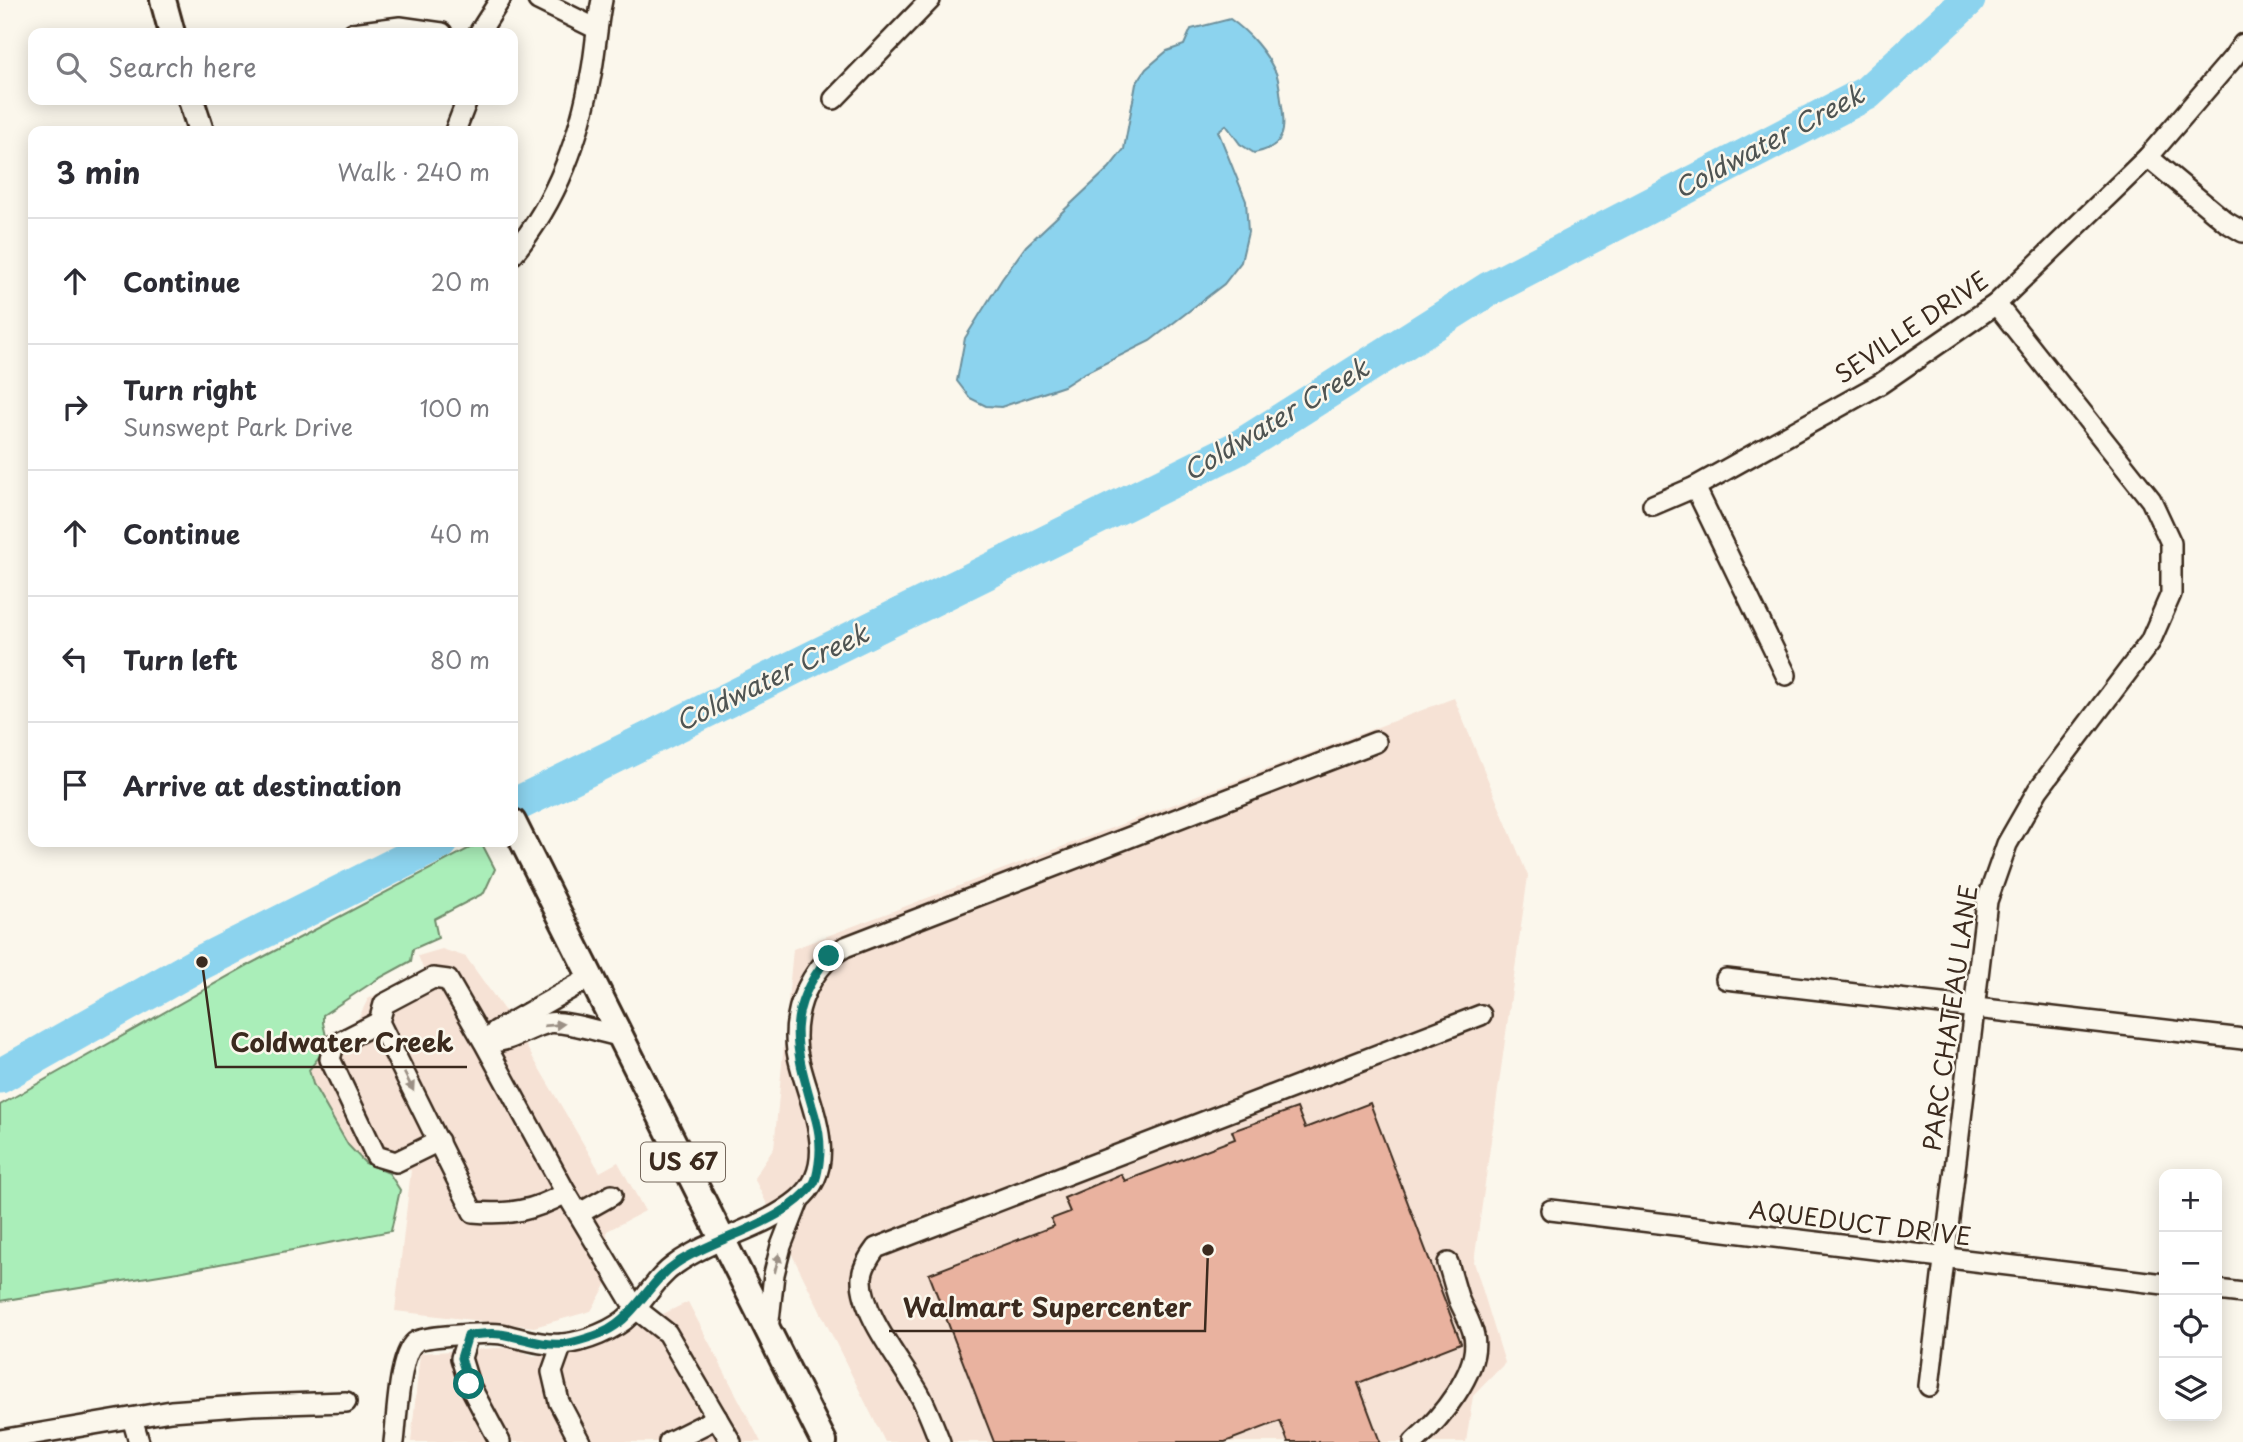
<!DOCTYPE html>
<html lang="en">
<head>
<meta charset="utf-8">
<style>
  :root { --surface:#fff; --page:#f7f7f7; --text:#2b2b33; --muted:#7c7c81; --line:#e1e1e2 }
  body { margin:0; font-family:"Playpen Sans",sans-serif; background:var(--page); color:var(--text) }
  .controls { position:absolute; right:21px; bottom:21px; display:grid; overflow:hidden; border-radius:14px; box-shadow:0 4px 18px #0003 }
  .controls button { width:63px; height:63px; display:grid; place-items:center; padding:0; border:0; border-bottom:2px solid var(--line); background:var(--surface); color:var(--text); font:35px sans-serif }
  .stop { position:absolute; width:21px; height:21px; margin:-16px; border:5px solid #0f766e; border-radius:50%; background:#fff }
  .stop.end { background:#0f766e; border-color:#fff; box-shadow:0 2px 7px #0008 }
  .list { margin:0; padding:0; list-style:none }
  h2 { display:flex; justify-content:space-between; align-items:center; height:91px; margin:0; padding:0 28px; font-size:30px }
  h2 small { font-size:23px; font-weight:400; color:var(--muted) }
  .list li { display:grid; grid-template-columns:46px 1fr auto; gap:21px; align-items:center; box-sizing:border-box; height:126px; padding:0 28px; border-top:2px solid var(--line) }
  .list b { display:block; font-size:26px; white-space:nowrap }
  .list p { margin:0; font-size:23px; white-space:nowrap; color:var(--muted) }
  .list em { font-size:23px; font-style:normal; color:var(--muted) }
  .icon { flex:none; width:38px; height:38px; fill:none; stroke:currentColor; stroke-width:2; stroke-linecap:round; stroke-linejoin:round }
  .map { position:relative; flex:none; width:2243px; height:1442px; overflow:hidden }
  .search { position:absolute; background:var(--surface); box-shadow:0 4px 18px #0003; left:28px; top:28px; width:490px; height:77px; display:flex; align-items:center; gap:18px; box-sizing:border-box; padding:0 24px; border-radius:14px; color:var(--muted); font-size:26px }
  .panel { position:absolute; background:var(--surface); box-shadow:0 4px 18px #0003; left:28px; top:126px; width:490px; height:721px; border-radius:14px }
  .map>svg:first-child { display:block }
  .built { fill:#f6e2d5 }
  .green { fill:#aaeeb9; stroke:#728c6c; stroke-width:2 }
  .water { fill:#8cd3ee; stroke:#6c8f9b; stroke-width:2 }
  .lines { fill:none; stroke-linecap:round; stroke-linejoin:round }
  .river { stroke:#8cd3ee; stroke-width:35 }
  .building { fill:#e9b29f; stroke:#3b2a1e; stroke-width:2 }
  .minor-casing { stroke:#3b2a1e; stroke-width:24 }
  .major-casing { stroke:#3b2a1e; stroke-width:30 }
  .minor { stroke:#fbf7ec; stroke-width:19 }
  .major { stroke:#fbf7ec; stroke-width:24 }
  .oneway { fill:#9b9085 }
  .route { stroke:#0f766e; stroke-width:9 }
  .labels { text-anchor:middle; stroke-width:5; stroke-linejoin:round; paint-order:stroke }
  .shield { fill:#fbf7ec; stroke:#75685c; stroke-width:2 }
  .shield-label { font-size:23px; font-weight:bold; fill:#3b2a1e }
  .street-label { font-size:24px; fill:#3b2a1e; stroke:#fbf7ec }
  .water-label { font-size:26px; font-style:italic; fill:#4f5452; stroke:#fbf7ec }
  .leader { fill:none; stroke:#3b2a1e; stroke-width:2.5 }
  .callout-dot { fill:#3b2a1e; stroke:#fbf7ec; stroke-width:2.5 }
  .callout-label { font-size:26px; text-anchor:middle; font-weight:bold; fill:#3b2a1e; stroke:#fbf7ec; stroke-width:5; stroke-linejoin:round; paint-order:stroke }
</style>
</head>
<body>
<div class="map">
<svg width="2243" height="1442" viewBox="0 0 2243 1442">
  <rect width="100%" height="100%" fill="#fbf7ec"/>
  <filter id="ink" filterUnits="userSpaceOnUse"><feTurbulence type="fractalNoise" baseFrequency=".0143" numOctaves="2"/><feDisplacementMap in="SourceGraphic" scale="14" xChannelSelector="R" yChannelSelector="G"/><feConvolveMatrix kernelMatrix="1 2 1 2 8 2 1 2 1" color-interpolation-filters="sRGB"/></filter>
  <g filter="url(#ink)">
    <g class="built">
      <path d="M1454,698L1528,876L1474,1262L1505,1363L1473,1396L1466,1442H885L754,1178L774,1148L793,949Z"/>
      <path d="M442,949L466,957L509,1017L600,1172L618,1162L645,1211L607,1231L609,1280L591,1311L534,1327L395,1311L411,1170L389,1173L365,1163L348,1145L313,1084L309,1070L328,1045L355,1025L368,999L424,970L418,956Z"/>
      <path d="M688,1302L761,1442H411L420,1353L511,1347L534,1356L594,1347Z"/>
    </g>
    <path class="green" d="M481,842L495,869L484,893L434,919L438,938L413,949L411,961L376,980L323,1015V1023L328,1045L309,1070L313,1084L348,1145L365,1163L389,1173L400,1190L391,1231L178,1272L0,1301V1105L250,964Z"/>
    <path class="water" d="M1230,19C1249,32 1266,52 1276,73C1279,80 1280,91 1281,100C1286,128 1287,147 1254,153L1240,144L1226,125L1218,131L1246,201L1248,232L1241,262L1224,284L1150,341L1083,374L1064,386L1001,407L986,406L970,398L957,381L965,338L1002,279L1026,246L1109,168L1124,149L1136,84L1146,69L1167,51L1184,45L1191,29Z"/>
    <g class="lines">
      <g class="river">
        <path d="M513,806L1238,448L1489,289L1867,93L1968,0"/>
        <path d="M0,1076L202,962L441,842"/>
      </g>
    </g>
    <path class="building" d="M1370,1103L1461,1343L1358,1383L1380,1442H1288L1280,1421L1225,1442H994L929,1274L1054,1226L1051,1219L1070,1212L1064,1198L1121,1174L1125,1181L1235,1139L1232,1131L1297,1108L1305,1128Z"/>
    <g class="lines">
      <defs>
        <g id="minor">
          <path d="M538,0L597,29"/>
          <path d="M353,33L400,27L442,33"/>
          <path d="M479,33L500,0"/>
          <path d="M834,99L930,0"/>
          <path d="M455,131L467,100"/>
          <path d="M2148,157L2226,222L2243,232"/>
          <path d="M513,254C558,200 580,137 592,69C596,46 597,23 602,0"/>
          <path d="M1695,487L1786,675"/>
          <path d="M1653,505L1695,487L1880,384L1996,304L2148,157L2233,58L2243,44"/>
          <path d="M1726,979L2243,1039"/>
          <path d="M379,1022L334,1045L330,1059L376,1156L396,1162L439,1141"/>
          <path d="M490,1042C512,1042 528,1028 548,1023C564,1020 603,1033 620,1036"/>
          <path d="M485,1044L448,980L433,978L384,1004L379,1022L473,1212C510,1215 533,1211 566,1193L485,1044L490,1042L496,1031L591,977"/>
          <path d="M566,1193L635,1308L667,1333L731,1442"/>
          <path d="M1551,1210L2164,1284"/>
          <path d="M580,1213L612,1195"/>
          <path d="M2217,1290L2243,1293"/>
          <path d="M768,1330L774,1274L781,1246L799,1200"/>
          <path d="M468,1335L461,1358L469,1384L500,1442"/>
          <path d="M562,1344L552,1372L559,1402L580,1442"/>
          <path d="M1929,1386L1987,901L2007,844L2038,790L2150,642L2171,594V543L2151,500L1996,304"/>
          <path d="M132,1418L139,1442"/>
          <path d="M0,1440L171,1411L252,1405L346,1402"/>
          <path d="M394,1442C397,1421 398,1351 417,1341C426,1336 489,1332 501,1334C521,1338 542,1346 563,1344C585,1342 615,1330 630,1315C646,1298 657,1277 676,1264C714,1237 763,1229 798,1200C845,1162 805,1098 797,1051C794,1029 798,1004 809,985C818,968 828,957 845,947L1376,742"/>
          <path d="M669,1442L717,1418"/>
          <path d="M940,1442C934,1427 928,1411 921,1397C904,1365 860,1314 862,1277C863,1266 870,1256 876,1248L1481,1015"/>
          <path d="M1414,1442C1439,1420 1481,1371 1474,1336C1472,1324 1464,1312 1459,1300C1455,1288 1452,1276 1448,1263"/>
        </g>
        <g id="major">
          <path d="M163,0L172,33"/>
          <path d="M191,100L201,131"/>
          <path d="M513,822L824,1442"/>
        </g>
      </defs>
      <use href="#minor" class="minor-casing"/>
      <use href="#major" class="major-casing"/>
      <use href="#minor" class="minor"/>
      <use href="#major" class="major"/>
    </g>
    <defs><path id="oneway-solid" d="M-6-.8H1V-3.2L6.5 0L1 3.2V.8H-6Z" transform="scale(1.75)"/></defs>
    <g class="oneway">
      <use href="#oneway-solid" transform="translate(554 1025) rotate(-5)"/>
      <use href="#oneway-solid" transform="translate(409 1082) rotate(63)"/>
      <use href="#oneway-solid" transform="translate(777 1263) rotate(-76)"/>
    </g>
  </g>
  <g class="lines" filter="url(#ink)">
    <path class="route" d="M469,1384L461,1358L468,1335C478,1335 490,1332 500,1334C520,1337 542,1346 563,1344C573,1343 584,1339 594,1336C634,1324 645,1284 677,1263C718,1236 785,1224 814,1183C817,1178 818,1170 819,1163C822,1142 818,1125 812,1106C794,1043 785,1011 829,956"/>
  </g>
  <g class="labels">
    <rect class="shield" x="641" y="1142.5" width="84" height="39" rx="5"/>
    <g class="shield-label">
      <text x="683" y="1170">US 67</text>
    </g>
    <g class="street-label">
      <text transform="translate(1912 328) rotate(-34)" y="8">SEVILLE DRIVE</text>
      <text transform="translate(1951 1018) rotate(-82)" y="8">PARC CHATEAU LANE</text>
      <text transform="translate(1860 1224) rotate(7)" y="8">AQUEDUCT DRIVE</text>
    </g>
    <g class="water-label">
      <text transform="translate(1769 142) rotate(-28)" y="9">Coldwater Creek</text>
      <text transform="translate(1276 420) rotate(-31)" y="9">Coldwater Creek</text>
      <text transform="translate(772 678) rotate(-26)" y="9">Coldwater Creek</text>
    </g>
  </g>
  <path class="leader" d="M202 962L216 1067H467M1208 1250L1205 1331H889"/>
  <g class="callout-dot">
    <circle cx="202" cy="962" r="7"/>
    <circle cx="1208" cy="1250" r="7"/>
  </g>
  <g class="callout-label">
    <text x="342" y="1052">Coldwater Creek</text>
    <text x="1047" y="1317">Walmart Supercenter</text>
  </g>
</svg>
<div class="controls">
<button>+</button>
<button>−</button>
<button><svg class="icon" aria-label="locate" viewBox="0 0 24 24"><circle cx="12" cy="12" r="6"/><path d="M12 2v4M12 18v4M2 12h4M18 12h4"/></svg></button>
<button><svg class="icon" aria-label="layers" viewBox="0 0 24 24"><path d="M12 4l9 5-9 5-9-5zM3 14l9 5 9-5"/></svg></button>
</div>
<div class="stop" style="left:469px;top:1384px"></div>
<div class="stop end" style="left:829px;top:956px"></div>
<div class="search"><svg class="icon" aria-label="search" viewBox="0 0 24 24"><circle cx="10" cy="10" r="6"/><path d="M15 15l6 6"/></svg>Search here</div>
<section class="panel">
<h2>3 min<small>Walk · 240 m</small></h2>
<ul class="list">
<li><svg class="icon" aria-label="ahead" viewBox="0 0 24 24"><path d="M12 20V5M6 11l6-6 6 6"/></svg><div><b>Continue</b></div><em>20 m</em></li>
<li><svg class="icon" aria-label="right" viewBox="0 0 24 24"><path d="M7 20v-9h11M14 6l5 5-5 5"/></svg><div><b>Turn right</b><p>Sunswept Park Drive</p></div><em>100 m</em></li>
<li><svg class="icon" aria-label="ahead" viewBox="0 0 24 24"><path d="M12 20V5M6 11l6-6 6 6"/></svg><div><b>Continue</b></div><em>40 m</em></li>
<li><svg class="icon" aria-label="left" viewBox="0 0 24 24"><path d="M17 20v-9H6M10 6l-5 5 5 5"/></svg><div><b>Turn left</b></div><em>80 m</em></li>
<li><svg class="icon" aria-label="arrive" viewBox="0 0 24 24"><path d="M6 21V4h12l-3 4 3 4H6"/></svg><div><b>Arrive at destination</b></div></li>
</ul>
</section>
</div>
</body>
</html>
